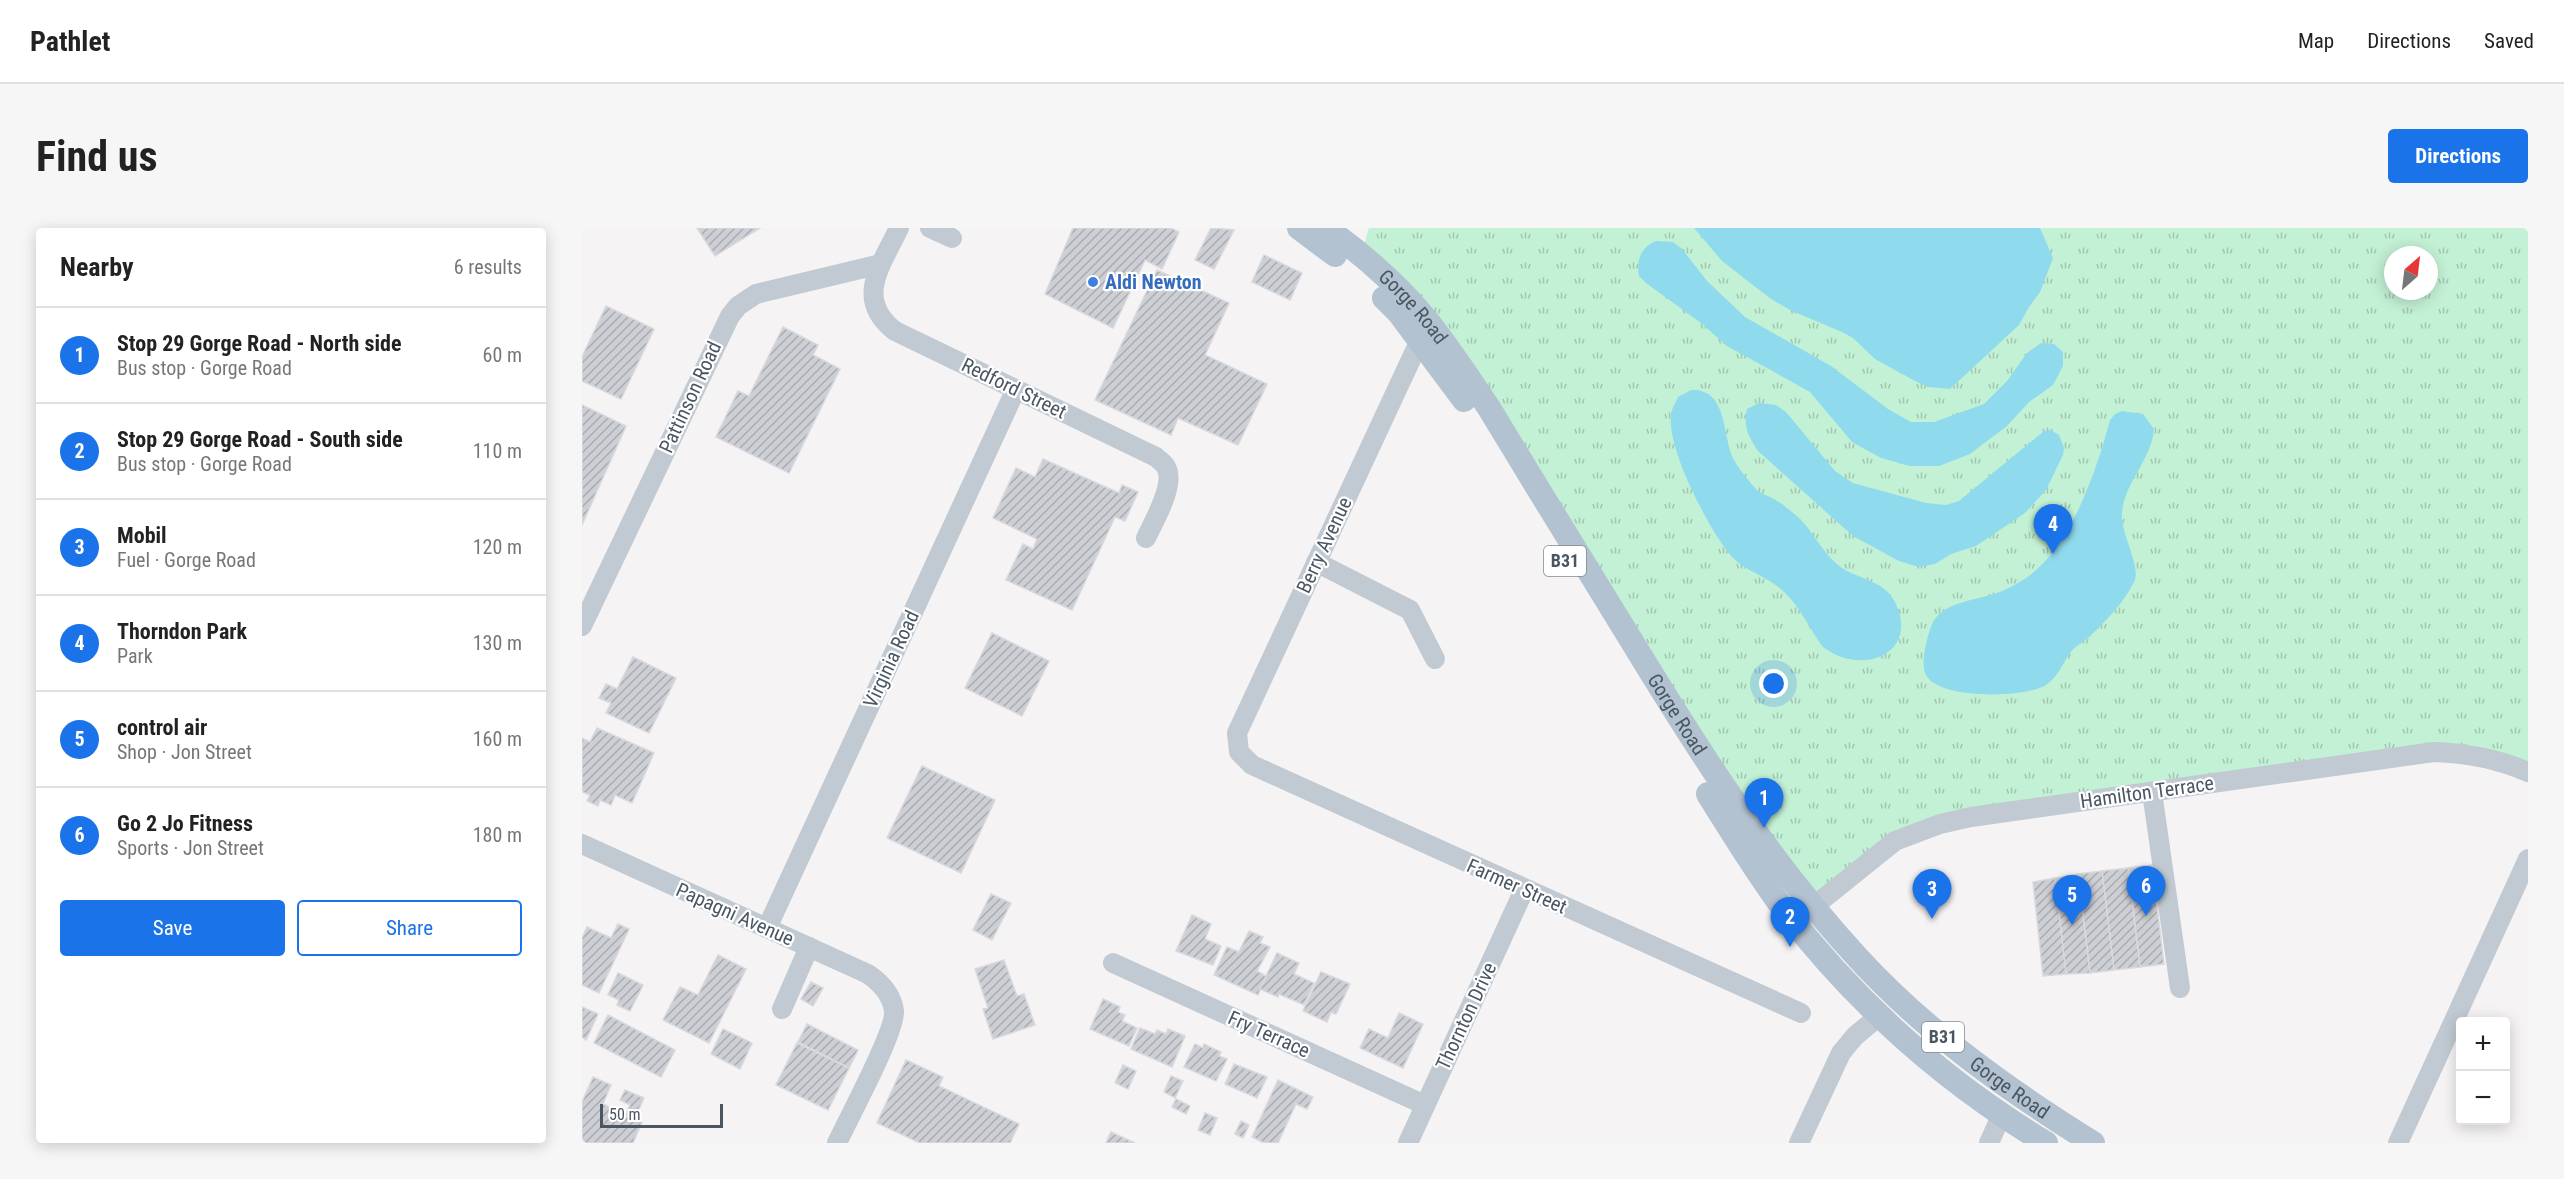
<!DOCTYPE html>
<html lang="en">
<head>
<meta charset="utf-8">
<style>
  :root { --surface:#fff; --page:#f6f6f6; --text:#222; --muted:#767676; --line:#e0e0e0; --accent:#1a73e8 }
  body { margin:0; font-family:"Roboto Condensed",sans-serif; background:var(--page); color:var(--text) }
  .controls { position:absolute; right:18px; bottom:18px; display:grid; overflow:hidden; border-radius:6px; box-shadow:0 3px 15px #0003 }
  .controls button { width:54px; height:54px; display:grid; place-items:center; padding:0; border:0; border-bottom:2px solid var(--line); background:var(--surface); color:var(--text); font:30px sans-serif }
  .compass { position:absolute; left:1802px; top:18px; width:54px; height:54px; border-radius:50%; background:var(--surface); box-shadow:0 3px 15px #0003; rotate:28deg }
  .scale { position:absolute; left:18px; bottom:15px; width:123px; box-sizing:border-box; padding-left:6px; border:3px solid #4a5661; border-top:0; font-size:16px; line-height:21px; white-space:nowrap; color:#4a5661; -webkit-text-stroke:4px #fff; paint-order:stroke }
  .you { position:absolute; left:1192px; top:456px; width:21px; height:21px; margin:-15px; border:4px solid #fff; border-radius:50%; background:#1a73e8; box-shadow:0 0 0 9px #1a73e833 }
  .badge { display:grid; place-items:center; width:39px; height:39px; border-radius:50%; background:var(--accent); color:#fff; font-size:20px; font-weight:700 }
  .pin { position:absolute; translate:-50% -50px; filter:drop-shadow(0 2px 3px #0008) }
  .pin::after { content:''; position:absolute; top:32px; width:21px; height:18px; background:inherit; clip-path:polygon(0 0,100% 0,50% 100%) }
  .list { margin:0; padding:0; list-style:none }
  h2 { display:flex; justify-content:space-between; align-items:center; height:78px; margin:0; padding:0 24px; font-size:26px }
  h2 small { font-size:20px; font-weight:400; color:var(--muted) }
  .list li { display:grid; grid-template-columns:39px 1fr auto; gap:18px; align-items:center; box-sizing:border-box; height:96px; padding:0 24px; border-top:2px solid var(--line) }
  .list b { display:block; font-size:22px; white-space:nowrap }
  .list p { margin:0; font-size:20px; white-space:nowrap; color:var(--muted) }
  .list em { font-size:20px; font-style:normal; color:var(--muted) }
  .actions { display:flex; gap:12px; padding:18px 24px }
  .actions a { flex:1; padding:14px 0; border:2px solid var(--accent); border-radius:6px; text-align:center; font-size:21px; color:var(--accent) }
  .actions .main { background:var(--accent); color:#fff }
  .map { position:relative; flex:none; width:1946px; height:915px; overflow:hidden; border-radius:6px }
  header { display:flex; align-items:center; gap:36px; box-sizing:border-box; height:84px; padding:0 30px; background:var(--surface); border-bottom:2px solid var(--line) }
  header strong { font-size:28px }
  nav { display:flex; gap:33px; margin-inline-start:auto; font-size:21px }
  .intro { display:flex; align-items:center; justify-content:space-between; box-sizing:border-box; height:144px; padding:0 36px }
  h1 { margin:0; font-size:42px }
  .button { padding:15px 27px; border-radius:6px; background:var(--accent); color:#fff; font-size:21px; font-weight:700 }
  main { display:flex; gap:36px; padding:0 36px }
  aside { flex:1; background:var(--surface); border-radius:6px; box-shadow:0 3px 15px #0003 }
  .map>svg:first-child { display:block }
  .grass { fill:url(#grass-tufts); fill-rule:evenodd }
  .water { fill:#90daee }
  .building { fill:url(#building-hatch); stroke:#d7d9de; stroke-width:1.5 }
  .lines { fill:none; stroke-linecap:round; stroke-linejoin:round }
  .minor { stroke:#c1cad2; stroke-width:20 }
  .major { stroke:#b3c2d1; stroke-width:24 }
  .shop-dot { fill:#3f7fe0; stroke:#fff; stroke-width:2 }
  .labels { text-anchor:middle; stroke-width:4.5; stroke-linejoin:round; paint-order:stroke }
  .shield { fill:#fff; stroke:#808990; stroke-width:1.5 }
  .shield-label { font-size:18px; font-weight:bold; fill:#4a5661 }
  .shop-label { font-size:20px; font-weight:bold; fill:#366cbe; stroke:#fff; text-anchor:start }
  .street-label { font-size:20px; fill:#4a5661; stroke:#fff }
</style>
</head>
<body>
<header>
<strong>Pathlet</strong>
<nav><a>Map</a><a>Directions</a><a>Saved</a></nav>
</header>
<div class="intro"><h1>Find us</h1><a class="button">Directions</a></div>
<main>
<aside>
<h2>Nearby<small>6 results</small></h2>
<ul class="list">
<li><span class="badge">1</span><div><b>Stop 29 Gorge Road - North side</b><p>Bus stop · Gorge Road</p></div><em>60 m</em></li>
<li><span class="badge">2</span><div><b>Stop 29 Gorge Road - South side</b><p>Bus stop · Gorge Road</p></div><em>110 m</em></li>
<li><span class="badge">3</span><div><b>Mobil</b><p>Fuel · Gorge Road</p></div><em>120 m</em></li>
<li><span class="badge">4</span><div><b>Thorndon Park</b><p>Park</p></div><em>130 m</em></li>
<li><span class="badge">5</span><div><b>control air</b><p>Shop · Jon Street</p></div><em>160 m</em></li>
<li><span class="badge">6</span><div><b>Go 2 Jo Fitness</b><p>Sports · Jon Street</p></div><em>180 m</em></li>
</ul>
<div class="actions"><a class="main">Save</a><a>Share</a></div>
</aside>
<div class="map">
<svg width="1946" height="915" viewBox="0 0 1946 915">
  <defs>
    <pattern id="grass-tufts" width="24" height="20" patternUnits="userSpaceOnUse" patternTransform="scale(1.5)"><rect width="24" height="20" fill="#c3f1d5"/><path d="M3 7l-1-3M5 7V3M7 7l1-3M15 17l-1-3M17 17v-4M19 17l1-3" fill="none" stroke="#a0c6b0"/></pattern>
    <pattern id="building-hatch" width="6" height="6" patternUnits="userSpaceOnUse" patternTransform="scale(1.5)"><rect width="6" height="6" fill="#cdcfd5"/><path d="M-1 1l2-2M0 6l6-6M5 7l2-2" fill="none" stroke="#a8abb0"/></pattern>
  </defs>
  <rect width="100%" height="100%" fill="#f5f3f3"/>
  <path class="grass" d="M787,0H1946V544L1875,525L1337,603L1231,679L907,180L779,27ZM1811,27H1847V63H1811Z"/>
  <g class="water">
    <path d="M1112,0H1458L1471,30L1458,64L1447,79L1437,97L1368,161L1346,159L1333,153L1293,131L1271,110L1260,104L1210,83L1189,71L1140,33Z"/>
    <path d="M1074,13L1091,14L1100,21L1125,53L1163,89L1249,138L1306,181L1329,194H1352L1402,176L1425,153L1445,125L1459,115L1472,116L1481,124V138L1471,157L1447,174L1424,199L1405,213L1388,226L1357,238H1328L1299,230L1270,214L1228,164L1145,118L1119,95L1064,55L1057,48C1054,32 1059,19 1074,13Z"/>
    <path d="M1109,162C1144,160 1141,204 1150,228C1155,239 1166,252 1174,261C1178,266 1185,267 1190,270C1199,275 1208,282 1216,289C1231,303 1240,324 1256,337C1273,351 1302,351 1313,374C1339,427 1277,449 1240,418C1228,401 1218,379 1203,365C1188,349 1164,344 1150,329C1128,304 1084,220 1089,186C1090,180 1094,174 1096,169Z"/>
    <path d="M1177,175L1194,177L1204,184L1253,243L1271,255L1344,275L1364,277L1377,273L1462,203L1469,202L1477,207L1482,220L1481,227L1464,262L1443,285L1394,318L1369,326L1353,336L1337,339L1317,333L1271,308L1176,223C1166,208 1161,199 1165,181Z"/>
    <path d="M1540,183L1561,186L1572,201C1570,231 1542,255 1540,285C1538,305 1560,339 1552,354C1541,376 1523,394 1506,410C1500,415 1492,419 1488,425C1480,436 1477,448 1464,457C1444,470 1357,472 1344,447C1340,439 1342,428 1343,420C1345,412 1347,402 1351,394C1363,372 1400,372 1420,363C1432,358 1446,350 1455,341C1492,309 1516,238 1528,192L1533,186Z"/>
  </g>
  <g class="building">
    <path d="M115,0H178L133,28Z"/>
    <path d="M491,0H589L597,4L580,41L563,32L531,100L463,66Z"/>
    <path d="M629,0L652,2L632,41L613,32Z"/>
    <path d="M682,27L720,45L708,72L670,54Z"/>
    <path d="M575,42L647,75L623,127L685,156L656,217L596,190L589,207L513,172Z"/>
    <path d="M24,78L72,101L39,171L0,153V129Z"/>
    <path d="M201,99L236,117L231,127L258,141L207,245L134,209L156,163L167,168Z"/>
    <path d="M0,177L44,198L0,297Z"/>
    <path d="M461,231L537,265L540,257L556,264L543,293L533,289L490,382L424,352L441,316L451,321L455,311L411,290L434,240L453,249Z"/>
    <path d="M410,405L467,433L440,488L383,460Z"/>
    <path d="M51,429L94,450L67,505L24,485L29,475L17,470L24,456L35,461Z"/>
    <path d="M15,500L72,525L50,575L33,567L29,577L18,572L16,578L5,573L8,567L0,564V510L8,514Z"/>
    <path d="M340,538L413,572L379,645L305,610Z"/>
    <path d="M1570,637L1582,736L1558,739L1546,640Z"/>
    <path d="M1546,640L1558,739L1532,742L1520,643Z"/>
    <path d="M1520,643L1532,742L1508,745L1496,646Z"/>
    <path d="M1496,646L1508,745L1484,746L1473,650Z"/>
    <path d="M1473,650L1484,746L1461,748L1451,654Z"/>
    <path d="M409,666L429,675L410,712L391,702Z"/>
    <path d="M610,687L629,696L623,711L639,718L631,737L594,723Z"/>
    <path d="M36,696L47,701L17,765L0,757V710L5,699L29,710Z"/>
    <path d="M667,703L681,709L678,715L688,719L675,743L684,748L676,767L632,747L645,719L657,724Z"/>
    <path d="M695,725L717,735L712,746L732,755L722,777L697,766L696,769L678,761Z"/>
    <path d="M136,727L164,741L127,815L81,792L98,759L116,767Z"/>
    <path d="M422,732L435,768L442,766L453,797L411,811L401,781L406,780L393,741Z"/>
    <path d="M739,744L768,756L754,786L749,784L745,794L721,783Z"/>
    <path d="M36,745L61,757L48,783L35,777L37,772L26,767Z"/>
    <path d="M229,754L241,760L231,778L219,771Z"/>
    <path d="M521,771L538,779L536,784L543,787L540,793L555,800L547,818L508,801Z"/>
    <path d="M0,779L16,786L4,812L0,809Z"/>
    <path d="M817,785L841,796L821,840L778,820L787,801L806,810Z"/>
    <path d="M26,787L93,822L79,849L12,815Z"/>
    <path d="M225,796L276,822L267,840L216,814Z"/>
    <path d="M558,800L573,806L575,802L584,806L586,801L603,808L590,839L549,821Z"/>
    <path d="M141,801L170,815L158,841L129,826Z"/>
    <path d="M215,815L267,840L246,882L194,857Z"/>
    <path d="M613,816L621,820L622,816L639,824L637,828L645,831L634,853L602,839Z"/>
    <path d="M324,832L361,849L357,858L437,896L428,915H338L295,895Z"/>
    <path d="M652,836L685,849L675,870L643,856Z"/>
    <path d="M541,837L554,843L546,861L533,855Z"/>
    <path d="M589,848L601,853L593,870L582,864Z"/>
    <path d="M11,849L29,857L21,876L44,886L48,877L38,872L43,862L62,870L53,890L60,894L51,915H0V874Z"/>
    <path d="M696,852L731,869L725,881L714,876L696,915H682L670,909Z"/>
    <path d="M594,871L608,878L604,886L590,879Z"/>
    <path d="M623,885L635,890L628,907L616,902Z"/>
    <path d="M659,893L667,897L661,910L653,906Z"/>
    <path d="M529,904L553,915H524Z"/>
  </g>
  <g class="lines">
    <g class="minor">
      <path d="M317,0C299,38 272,71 313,103L574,229C577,232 582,235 584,239C594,256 572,293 564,310"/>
      <path d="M348,0L370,10"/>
      <path d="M838,112L655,505L657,524L670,537L1219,785"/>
      <path d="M734,334L828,382L853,431"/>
      <path d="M0,398L148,88L156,78L174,66L299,36"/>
      <path d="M1570,564L1598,760"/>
      <path d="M0,616L286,746C299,755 310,766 312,783C314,803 266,891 255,915"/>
      <path d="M1214,696L1231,679L1313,613L1358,596L1389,589L1852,524C1885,525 1916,531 1946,544"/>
      <path d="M185,700L434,161"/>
      <path d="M531,735L843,877"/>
      <path d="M200,781L227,719"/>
      <path d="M826,915L942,662"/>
      <path d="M1217,915L1259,825L1273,808L1297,788"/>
      <path d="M1407,915L1419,888"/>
      <path d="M1816,915L1946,631"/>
    </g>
    <g class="major">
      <path d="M717,0L753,27"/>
      <path id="s1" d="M744,0C779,25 815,56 843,90C866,118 886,149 907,180C953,256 999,331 1046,407C1116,522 1184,630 1276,730C1344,804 1426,862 1511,915"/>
      <path d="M802,70L817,85L882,172"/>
      <path d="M1126,566C1150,604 1174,644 1201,680C1273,774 1363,854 1464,915"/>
    </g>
  </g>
  <circle class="shop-dot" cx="511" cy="54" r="6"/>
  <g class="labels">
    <g class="shield">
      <rect x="962" y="318" width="42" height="30" rx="4.5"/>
      <rect x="1340" y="794" width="42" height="30" rx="4.5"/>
    </g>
    <g class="shield-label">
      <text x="983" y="339">B31</text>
      <text x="1361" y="815">B31</text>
    </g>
    <g class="shop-label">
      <text x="523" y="61">Aldi Newton</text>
    </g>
    <g class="street-label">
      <text dy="7" stroke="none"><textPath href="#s1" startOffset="118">Gorge Road</textPath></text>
      <text transform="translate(432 160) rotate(26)" y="7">Redford Street</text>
      <text transform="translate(108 169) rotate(-65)" y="7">Pattinson Road</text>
      <text transform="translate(742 317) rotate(-65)" y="7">Berry Avenue</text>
      <text transform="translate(309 431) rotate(-65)" y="7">Virginia Road</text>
      <text dy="7" stroke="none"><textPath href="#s1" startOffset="604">Gorge Road</textPath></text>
      <text transform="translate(1565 564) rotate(-8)" y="7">Hamilton Terrace</text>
      <text transform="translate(935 658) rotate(24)" y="7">Farmer Street</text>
      <text transform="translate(153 686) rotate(24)" y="7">Papagni Avenue</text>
      <text transform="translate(884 788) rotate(-65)" y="7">Thornton Drive</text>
      <text transform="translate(687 806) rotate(24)" y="7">Fry Terrace</text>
      <text dy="7" stroke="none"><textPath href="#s1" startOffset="1108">Gorge Road</textPath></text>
    </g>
  </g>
</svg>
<div class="controls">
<button>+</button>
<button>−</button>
</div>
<svg class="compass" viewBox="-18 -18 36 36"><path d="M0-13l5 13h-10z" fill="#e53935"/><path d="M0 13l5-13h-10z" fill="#767676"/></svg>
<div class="scale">50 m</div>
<div class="you"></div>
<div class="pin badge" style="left:1182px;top:600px">1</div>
<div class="pin badge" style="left:1208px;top:719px">2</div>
<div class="pin badge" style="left:1350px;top:691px">3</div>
<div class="pin badge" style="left:1471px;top:326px">4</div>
<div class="pin badge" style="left:1490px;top:697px">5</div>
<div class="pin badge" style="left:1564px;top:688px">6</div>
</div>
</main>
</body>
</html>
